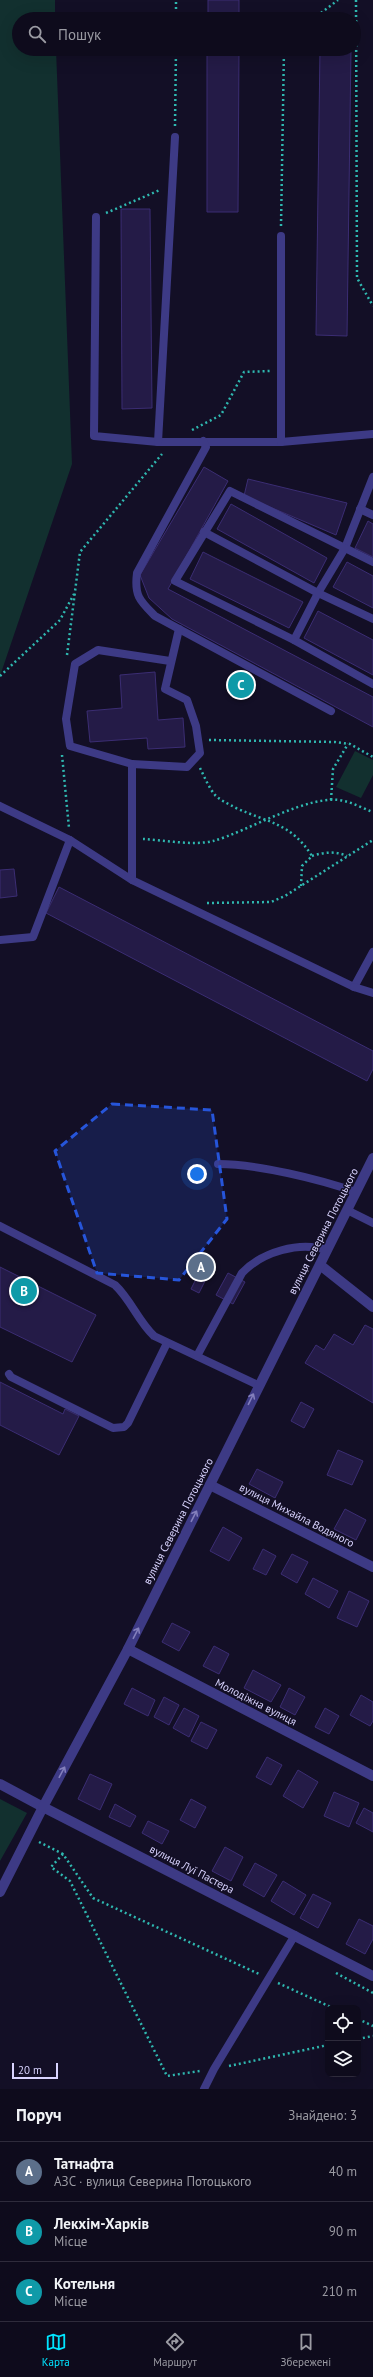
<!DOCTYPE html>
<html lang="uk">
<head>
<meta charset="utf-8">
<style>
  :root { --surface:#0e0b1c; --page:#1c1929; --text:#f1f3f6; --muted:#9b9ba3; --line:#2e2b3b; --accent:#00e5ff }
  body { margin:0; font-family:"PT Sans",sans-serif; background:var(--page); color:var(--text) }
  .controls { position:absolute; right:12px; bottom:12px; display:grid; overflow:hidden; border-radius:8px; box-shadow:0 4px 16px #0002 }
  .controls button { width:36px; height:36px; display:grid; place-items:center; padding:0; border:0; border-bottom:1px solid var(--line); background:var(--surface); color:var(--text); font:20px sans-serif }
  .scale { position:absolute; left:12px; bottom:10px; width:46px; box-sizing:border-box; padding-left:4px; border:2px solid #d9d4ff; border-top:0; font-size:11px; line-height:14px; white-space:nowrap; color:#d9d4ff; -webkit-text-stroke:3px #130f26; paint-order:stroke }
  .you { position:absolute; left:197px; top:1174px; width:14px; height:14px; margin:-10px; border:3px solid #fff; border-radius:50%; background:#1a73e8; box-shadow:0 0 0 6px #1a73e833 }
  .badge { display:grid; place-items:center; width:26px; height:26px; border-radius:50%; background:var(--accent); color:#fff; font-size:13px; font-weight:700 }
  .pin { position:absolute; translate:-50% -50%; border:2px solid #fff; box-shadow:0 1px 4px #0006 }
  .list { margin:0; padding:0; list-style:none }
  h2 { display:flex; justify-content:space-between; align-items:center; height:52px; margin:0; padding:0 16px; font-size:17px }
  h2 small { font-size:13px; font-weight:400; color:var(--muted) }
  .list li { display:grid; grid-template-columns:26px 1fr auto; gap:12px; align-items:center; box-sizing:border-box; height:60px; padding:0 16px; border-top:1px solid var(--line) }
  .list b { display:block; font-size:15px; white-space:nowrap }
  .list p { margin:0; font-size:13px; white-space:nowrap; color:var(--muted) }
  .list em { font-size:13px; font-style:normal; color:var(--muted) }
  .icon { flex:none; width:22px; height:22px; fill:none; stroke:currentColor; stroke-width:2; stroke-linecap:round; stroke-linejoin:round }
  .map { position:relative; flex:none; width:373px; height:2089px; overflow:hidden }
  .search { position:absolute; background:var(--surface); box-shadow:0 4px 16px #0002; left:12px; right:12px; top:12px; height:44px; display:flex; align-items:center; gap:10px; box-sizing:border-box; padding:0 14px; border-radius:22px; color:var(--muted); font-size:15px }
  .sheet { height:232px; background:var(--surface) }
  nav { display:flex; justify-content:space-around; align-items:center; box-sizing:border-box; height:56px; border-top:1px solid var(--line); background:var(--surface); font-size:11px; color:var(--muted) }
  nav a { display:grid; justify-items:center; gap:2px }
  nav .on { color:var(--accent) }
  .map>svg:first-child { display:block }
  .green { fill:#12302f }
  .building { fill:#241b47; stroke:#3b2d73 }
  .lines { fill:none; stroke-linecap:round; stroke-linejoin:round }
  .path { stroke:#2fb8b0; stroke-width:2.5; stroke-dasharray:2 3; stroke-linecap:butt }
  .service { stroke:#3d3a85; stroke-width:8 }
  .minor { stroke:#3d3a85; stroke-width:10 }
  .tertiary { stroke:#3d3a85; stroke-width:10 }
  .oneway { stroke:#837fbc }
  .marked { fill:#2655da; fill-opacity:0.2; stroke:#2655da; stroke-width:3; stroke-dasharray:8 5; stroke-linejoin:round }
  .labels { text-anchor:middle; stroke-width:3; stroke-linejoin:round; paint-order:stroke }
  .street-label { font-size:11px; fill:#d9d4ff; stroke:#130f26 }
</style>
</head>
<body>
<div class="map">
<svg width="373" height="2089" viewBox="0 0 373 2089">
  <rect width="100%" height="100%" fill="#130f26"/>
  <g class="green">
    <path d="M0,0H55V19H19V49H56L72,464L0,676Z"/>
    <path d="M355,751L373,760V775L361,798L336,787Z"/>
    <path d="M0,1799L27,1813L0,1861Z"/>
  </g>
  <g class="building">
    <rect x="208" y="0" width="31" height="19"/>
    <path d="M207,49H239L238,212H207Z"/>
    <path d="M320,49H351L347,336L316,335Z"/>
    <path d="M121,209H150L152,408L122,409Z"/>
    <path d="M204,467L228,481L168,589L373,697V727L172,619L149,598L140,575Z"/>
    <path d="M248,479L347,503L336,535L244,496Z"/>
    <path d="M231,504L327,558L314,583L217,529Z"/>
    <path d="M368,521L373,524V557L355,548Z"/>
    <path d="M203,552L303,602L289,628L190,579Z"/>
    <path d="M347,562L373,576V608L333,587Z"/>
    <path d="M318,611L373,640V675L304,638Z"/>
    <path d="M155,672L158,720L183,718L185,747L148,749L147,738L90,742L87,711L122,708L120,675Z"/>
    <path d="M236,675L252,684L246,695L230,687Z"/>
    <path d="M14,869L17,896L0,898V870Z"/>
    <path d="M59,887L373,1051V1069L367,1081L46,913Z"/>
    <path d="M196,1254L214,1263L199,1293L191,1289L198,1275L188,1269Z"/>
    <path d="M0,1267L96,1315L72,1362L0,1327Z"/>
    <path d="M228,1273L245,1282L233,1304L216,1295Z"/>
    <path d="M365,1325L373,1329V1403L305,1363L316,1345L324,1350L334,1334L353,1345Z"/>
    <path d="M0,1382L63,1414L65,1409L79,1416L59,1455L0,1425Z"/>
    <path d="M301,1402L314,1409L304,1428L291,1421Z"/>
    <path d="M338,1450L363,1461L352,1485L327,1475Z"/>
    <path d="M257,1469L283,1482L275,1498L249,1484Z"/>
    <path d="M345,1509L366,1520L356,1540L334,1529Z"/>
    <path d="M223,1527L242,1538L229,1561L210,1551Z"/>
    <path d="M263,1549L276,1556L266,1575L253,1569Z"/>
    <path d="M292,1554L308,1562L297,1583L281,1574Z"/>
    <path d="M313,1578L338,1591L329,1608L305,1594Z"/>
    <path d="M349,1591L369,1601L357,1627L337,1618Z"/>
    <path d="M172,1623L190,1632L179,1651L162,1642Z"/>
    <path d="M214,1646L229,1654L219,1674L203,1666Z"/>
    <path d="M253,1670L281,1685L271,1702L244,1688Z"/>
    <path d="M132,1688L155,1700L148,1716L124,1704Z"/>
    <path d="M289,1688L305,1697L295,1715L280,1707Z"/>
    <path d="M361,1695L373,1702V1721L370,1726L350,1715Z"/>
    <path d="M164,1697L179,1705L169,1725L154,1717Z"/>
    <path d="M184,1708L199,1716L189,1737L173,1728Z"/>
    <path d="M325,1708L339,1716L329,1734L315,1727Z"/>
    <path d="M201,1722L217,1730L207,1749L191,1741Z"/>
    <path d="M267,1757L282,1765L271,1785L256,1777Z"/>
    <path d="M298,1770L318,1782L303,1808L283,1796Z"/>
    <path d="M90,1774L112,1784L100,1810L78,1799Z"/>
    <path d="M334,1792L359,1803L349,1827L324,1816Z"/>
    <path d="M191,1799L206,1807L195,1828L180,1820Z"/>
    <path d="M115,1804L136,1816L130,1827L109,1817Z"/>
    <path d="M364,1808L373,1813V1832L356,1823Z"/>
    <path d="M148,1821L169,1831L162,1844L142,1833Z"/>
    <path d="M225,1847L243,1857L231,1881L212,1871Z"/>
    <path d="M255,1863L277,1875L264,1897L243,1885Z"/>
    <path d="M283,1881L306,1895L294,1915L271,1901Z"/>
    <path d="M313,1894L331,1903L318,1928L300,1918Z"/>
    <path d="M359,1919L373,1926V1939L365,1954L346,1944Z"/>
  </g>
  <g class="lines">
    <g class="path">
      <path d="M356,0L357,278L373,306"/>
      <path d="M176,19V0"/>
      <path d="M313,19L338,0"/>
      <path d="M175,126L176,49"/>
      <path d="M106,213L160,190"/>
      <path d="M281,226L284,49"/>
      <path d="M192,430L221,415L244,372L270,371"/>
      <path d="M67,655L80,552L162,454"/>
      <path d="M0,676L60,620L74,594"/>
      <path d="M209,740L335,742L350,744L373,757"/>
      <path d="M62,755L69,828"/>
      <path d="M200,768C204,776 209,788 215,795C221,801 229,804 236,808C269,823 291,823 312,856L302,866L301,886"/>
      <path d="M331,800L333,769L348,744"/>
      <path d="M143,839C165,840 192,846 213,841C247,832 311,792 344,801C354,803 364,809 373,812"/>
      <path d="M312,856C324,852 336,851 347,856"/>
      <path d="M207,903L271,902L285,896L373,840"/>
      <path d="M39,1842L63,1854L93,1898L259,1974"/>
      <path d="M63,1854L51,1867L70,1881L167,2076L200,2071"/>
      <path d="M336,1973L373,1993"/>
      <path d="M278,1983L333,2008"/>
      <path d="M358,2019L373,2026"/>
      <path d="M358,2039L373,2036"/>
      <path d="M229,2066L328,2045"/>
    </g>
    <g class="service">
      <path d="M96,217L94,436L158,442H281L373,434"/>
      <path d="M203,441L206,447L137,573C134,596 140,601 155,616L331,711"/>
      <path d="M158,442L175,137"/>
      <path d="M281,442V236"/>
      <path d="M373,477L345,548L318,593L294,640L373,684"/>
      <path d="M360,509L373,515"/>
      <path d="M204,532L318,593L373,619"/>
      <path d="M179,629L165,689L187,700L196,726L200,753L187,767L132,764V880L354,987L373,952"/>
      <path d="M294,640L175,581L230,491L373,562"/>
      <path d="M132,764L70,746L66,719L75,664L98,650L170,661"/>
      <path d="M0,806L70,840"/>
      <path d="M0,940L33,937L70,840L132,880"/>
      <path d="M354,987L373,993"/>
      <path d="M218,1164C257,1164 319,1179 356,1192"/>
      <path d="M347,1210L373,1223"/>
      <path d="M0,1226L115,1285C131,1300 138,1321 154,1336L258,1385"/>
      <path d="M197,1356L242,1273C262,1252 299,1241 327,1250"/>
      <path d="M9,1374L11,1377L113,1428L124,1427L128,1423L167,1343"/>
      <path d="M204,2089L214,2069L295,1935"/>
    </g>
    <g class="minor">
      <path d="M320,1265L373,1307"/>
      <path d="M210,1485L373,1567"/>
      <path d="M128,1649L373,1776"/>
      <path d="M0,1784L43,1807L0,1892"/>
    </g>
    <path class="tertiary" d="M373,1158L128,1649L43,1807L373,1976"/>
  </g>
  <defs><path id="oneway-shaft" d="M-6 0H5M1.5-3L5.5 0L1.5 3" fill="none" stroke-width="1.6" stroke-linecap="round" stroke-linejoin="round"/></defs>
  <g class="oneway">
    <use href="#oneway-shaft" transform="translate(251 1399) rotate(-64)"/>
    <use href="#oneway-shaft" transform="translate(194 1516) rotate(-63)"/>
    <use href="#oneway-shaft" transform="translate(136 1633) rotate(-63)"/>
    <use href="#oneway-shaft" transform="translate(62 1772) rotate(-62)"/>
  </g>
  <path class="marked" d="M112,1104L212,1110L227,1219L179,1280L97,1273L55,1151Z"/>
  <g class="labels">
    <g class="street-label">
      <text transform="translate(323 1231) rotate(-63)" y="4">вулиця Северина Потоцького</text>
      <text transform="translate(297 1515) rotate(27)" y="4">вулиця Михайла Водяного</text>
      <text transform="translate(178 1521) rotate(-63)" y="4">вулиця Северина Потоцького</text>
      <text transform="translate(256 1702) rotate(27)" y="4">Молодіжна вулиця</text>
      <text transform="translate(192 1869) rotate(27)" y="4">вулиця Луї Пастера</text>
    </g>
  </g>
</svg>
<div class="controls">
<button><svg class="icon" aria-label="locate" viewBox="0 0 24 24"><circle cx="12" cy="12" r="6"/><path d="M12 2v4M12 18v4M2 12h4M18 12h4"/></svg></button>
<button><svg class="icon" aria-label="layers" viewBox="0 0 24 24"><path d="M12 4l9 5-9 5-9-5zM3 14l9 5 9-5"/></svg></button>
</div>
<div class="scale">20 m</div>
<div class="you"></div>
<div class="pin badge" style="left:201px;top:1267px;background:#5c6f8a">A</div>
<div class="pin badge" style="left:24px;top:1291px;background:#0f9aa8">B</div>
<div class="pin badge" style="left:241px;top:685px;background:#0f9aa8">C</div>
<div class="search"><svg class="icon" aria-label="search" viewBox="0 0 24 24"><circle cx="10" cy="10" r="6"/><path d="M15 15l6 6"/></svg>Пошук</div>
</div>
<section class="sheet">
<h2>Поруч<small>Знайдено: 3</small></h2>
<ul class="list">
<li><span class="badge" style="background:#5c6f8a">A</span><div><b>Татнафта</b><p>АЗС · вулиця Северина Потоцького</p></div><em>40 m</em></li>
<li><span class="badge" style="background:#0f9aa8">B</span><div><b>Лекхім-Харків</b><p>Місце</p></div><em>90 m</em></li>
<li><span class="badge" style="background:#0f9aa8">C</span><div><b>Котельня</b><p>Місце</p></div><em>210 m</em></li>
</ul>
</section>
<nav>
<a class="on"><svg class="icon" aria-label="map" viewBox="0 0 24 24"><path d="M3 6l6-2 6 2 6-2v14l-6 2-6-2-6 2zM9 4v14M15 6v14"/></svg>Карта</a>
<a><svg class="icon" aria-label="directions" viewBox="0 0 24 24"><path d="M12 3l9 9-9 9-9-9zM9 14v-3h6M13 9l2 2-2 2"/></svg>Маршрут</a>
<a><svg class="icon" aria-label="saved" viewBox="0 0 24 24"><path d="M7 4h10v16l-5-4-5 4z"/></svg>Збережені</a>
</nav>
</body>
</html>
